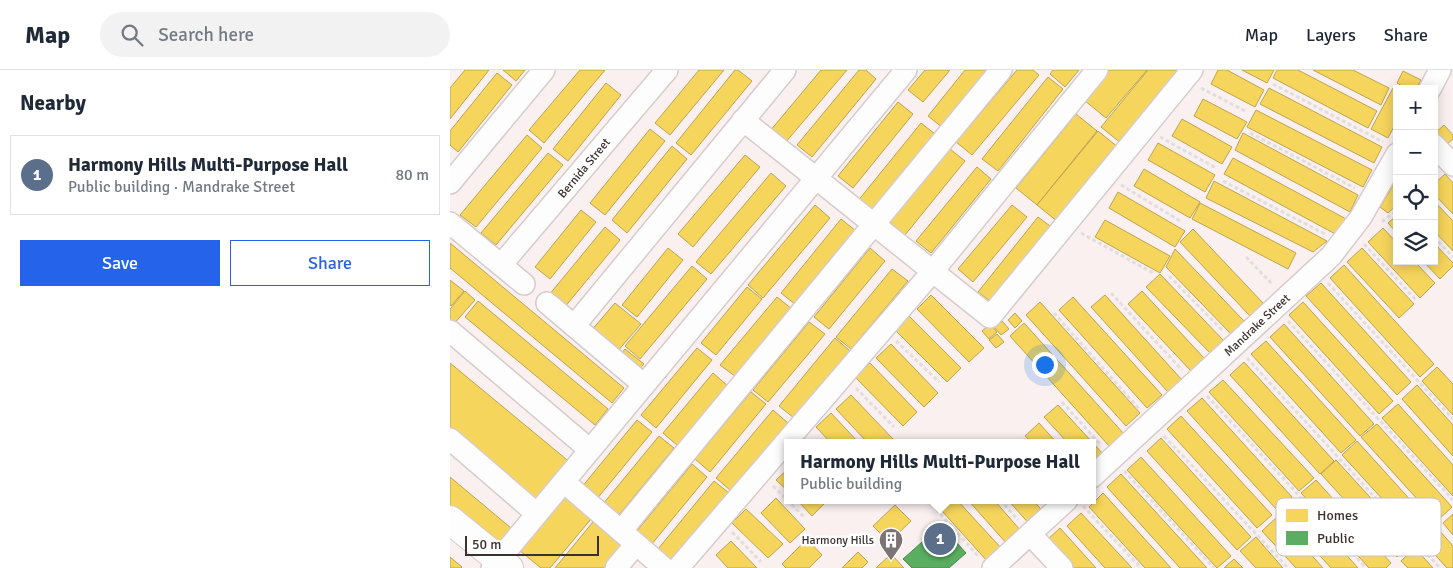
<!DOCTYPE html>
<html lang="en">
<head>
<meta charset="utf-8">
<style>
  :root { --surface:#fff; --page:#f2f2f3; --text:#1f2937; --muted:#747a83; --line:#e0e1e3; --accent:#2563eb }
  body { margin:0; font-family:Signika,sans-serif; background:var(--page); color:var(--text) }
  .controls { position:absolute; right:15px; top:15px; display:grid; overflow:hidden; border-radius:0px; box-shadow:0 2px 12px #0003 }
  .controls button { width:45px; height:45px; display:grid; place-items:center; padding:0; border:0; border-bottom:1px solid var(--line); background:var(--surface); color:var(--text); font:25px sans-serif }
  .scale { position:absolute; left:15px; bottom:12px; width:134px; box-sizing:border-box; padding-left:5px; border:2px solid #3c3031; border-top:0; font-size:14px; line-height:18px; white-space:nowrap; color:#3c3031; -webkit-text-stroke:4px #fff; paint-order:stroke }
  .you { position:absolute; left:594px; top:294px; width:18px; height:18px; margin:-12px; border:4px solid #fff; border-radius:50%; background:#1a73e8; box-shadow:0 0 0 8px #1a73e833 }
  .badge { display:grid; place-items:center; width:32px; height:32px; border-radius:50%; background:var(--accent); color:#fff; font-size:16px; font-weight:700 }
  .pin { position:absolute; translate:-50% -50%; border:2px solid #fff; box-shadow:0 1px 5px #0006 }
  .popup { position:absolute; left:334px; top:369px; width:312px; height:65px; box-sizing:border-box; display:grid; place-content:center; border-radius:0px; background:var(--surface); filter:drop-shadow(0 1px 4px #0005); font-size:16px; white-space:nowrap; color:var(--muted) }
  .popup b { font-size:19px; color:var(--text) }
  .popup::after { content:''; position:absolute; left:50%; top:100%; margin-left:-10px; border:10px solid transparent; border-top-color:var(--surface) }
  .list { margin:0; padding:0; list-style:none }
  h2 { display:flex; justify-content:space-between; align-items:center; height:65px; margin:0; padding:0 20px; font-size:21px }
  h2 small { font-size:16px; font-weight:400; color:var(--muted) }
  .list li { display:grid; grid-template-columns:32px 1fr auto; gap:15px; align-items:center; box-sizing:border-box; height:80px; margin:0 10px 10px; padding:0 10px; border:1px solid var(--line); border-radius:0px }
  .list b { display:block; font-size:19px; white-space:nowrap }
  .list p { margin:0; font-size:16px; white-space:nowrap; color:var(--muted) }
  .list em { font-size:16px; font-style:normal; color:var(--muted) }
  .actions { display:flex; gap:10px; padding:15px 20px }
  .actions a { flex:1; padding:11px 0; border:1px solid var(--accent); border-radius:0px; text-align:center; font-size:18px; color:var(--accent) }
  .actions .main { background:var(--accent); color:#fff }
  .icon { flex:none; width:28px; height:28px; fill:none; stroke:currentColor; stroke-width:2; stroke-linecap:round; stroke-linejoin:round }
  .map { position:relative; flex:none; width:1003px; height:498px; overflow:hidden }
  header { display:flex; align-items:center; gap:30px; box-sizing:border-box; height:70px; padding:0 25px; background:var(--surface); border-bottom:1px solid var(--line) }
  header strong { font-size:24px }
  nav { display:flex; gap:28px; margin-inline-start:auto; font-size:18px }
  .search { width:350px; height:45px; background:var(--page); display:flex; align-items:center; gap:12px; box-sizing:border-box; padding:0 18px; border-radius:28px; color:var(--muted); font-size:19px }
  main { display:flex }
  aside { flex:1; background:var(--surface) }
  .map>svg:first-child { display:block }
  .homes { fill:#f6d55c; stroke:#bea44f }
  .public { fill:#5aae61; stroke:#518853 }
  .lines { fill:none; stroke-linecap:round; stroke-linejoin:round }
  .street-casing { stroke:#d6cccc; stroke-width:24 }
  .secondary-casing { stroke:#d6cccc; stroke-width:30 }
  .path { stroke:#e2dedf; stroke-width:3; stroke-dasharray:4 2.5; stroke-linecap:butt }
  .street { stroke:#fefdfd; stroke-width:21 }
  .secondary { stroke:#fefdfd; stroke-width:28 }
  .labels { text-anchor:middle; stroke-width:5; stroke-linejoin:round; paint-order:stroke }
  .street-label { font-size:12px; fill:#3c3031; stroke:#fff }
  .poi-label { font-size:12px; fill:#3c3031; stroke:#fff; text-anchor:end }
  .key { fill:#fff; stroke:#c4c1c1; stroke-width:1 }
  .key-label { font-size:14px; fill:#3c3031 }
</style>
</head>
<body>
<header>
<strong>Map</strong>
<div class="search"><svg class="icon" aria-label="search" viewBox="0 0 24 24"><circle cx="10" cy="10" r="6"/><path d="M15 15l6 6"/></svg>Search here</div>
<nav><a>Map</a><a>Layers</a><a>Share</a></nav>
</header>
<main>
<aside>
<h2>Nearby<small></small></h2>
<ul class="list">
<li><span class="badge" style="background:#5c6f8a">1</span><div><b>Harmony Hills Multi-Purpose Hall</b><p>Public building · Mandrake Street</p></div><em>80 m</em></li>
</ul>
<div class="actions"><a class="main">Save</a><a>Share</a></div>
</aside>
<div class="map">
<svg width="1003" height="498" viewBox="0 0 1003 498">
  <rect width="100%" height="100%" fill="#faf0f0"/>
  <g class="homes">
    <path d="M15,0H39L0,49V18Z"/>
    <path d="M53,0H75L66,11Z"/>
    <path d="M130,0H155L94,73L79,60Z"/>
    <path d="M249,0H274L220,65L205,53Z"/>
    <path d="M285,0H288L302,11L241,85L226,73Z"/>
    <path d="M371,0H397L335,73L320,61Z"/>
    <path d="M409,0H416L426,9L362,87L347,75Z"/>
    <path d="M475,0H500L473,32L458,20Z"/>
    <path d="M515,0H540L493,58L478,46Z"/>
    <path d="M567,0H583L589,5L522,85L506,72Z"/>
    <path d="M603,0H629L615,17L600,4Z"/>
    <path d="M659,0H697L656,48L634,30Z"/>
    <path d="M698,0H732L672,74L651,57Z"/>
    <path d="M768,0H777L814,20L805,37L761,14Z"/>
    <path d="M792,0H824L817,13Z"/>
    <path d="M827,0H848L927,41L918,58L823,8Z"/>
    <path d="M863,0H903L939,18L931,35Z"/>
    <path d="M953,1L971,10L966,19H958L947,13Z"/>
    <path d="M47,3L62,15L8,82L0,75V61Z"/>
    <path d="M598,7L613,19L548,101L532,89Z"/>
    <path d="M156,13L171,25L118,91L103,79Z"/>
    <path d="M819,18L932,77L924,93L810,34Z"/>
    <path d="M943,18L947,20V51L938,68L921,59Z"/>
    <path d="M753,29L797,52L787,69L744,46Z"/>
    <path d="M448,32L463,44L403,118L388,106Z"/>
    <path d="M806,40L922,100L913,117L797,57Z"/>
    <path d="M626,44L647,61L587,135L566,118Z"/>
    <path d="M732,49L782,77L772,94L722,66Z"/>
    <path d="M471,53L485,64L421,144L407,132Z"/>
    <path d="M994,55L1003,65V69L995,76L984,64Z"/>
    <path d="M200,59L215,71L155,145L140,133Z"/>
    <path d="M648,61L669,78L608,152L587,135Z"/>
    <path d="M793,63L908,125L900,142L785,80Z"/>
    <path d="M77,65L92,78L26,157L10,145Z"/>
    <path d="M708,73L765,105L755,122L698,90Z"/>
    <path d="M222,76L237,89L177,163L162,150Z"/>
    <path d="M500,79L515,91L455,165L439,153Z"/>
    <path d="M98,83L113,95L46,175L31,163Z"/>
    <path d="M295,85L310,97L243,177L228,164Z"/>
    <path d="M783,88L898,150L889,166L774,104Z"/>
    <path d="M527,97L541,109L481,183L466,171Z"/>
    <path d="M694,99L750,132L740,148L684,116Z"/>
    <path d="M321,103L336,116L261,204L246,192Z"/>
    <path d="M995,104L1003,113V144L984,124V114Z"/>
    <path d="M947,109V135L938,143L930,137Z"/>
    <path d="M764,111L877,171L863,182L756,128Z"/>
    <path d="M668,122L735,161L725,177L659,138Z"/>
    <path d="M984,131L1003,151V181L984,161Z"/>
    <path d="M750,133L846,183L838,199L742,149Z"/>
    <path d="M365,135L380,148L313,228L298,215Z"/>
    <path d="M562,135L577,147L523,212L508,199Z"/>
    <path d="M131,140L146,152L100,209L85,197Z"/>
    <path d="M947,145V163L938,153Z"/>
    <path d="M588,147L604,159L544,234L528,222Z"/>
    <path d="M391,149L406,161L346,235L331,223Z"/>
    <path d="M655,150L720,186L710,203L645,167Z"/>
    <path d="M155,157L170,170L114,238L99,225Z"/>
    <path d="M933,158L947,173V191H964L985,213L970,228L918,172Z"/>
    <path d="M743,159L813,233L800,246L730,172Z"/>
    <path d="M0,173L174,318L162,333L0,198Z"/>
    <path d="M984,173L1003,193V196L990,209L973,191H984Z"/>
    <path d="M218,178L233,190L187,247L172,235Z"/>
    <path d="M420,178L435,191L379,259L364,247Z"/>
    <path d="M912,178L964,234L949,248L897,192Z"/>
    <path d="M725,179L794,251L781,264L716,197Z"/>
    <path d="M894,195L984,294L970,307L880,208Z"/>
    <path d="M242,196L257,209L190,289L175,276Z"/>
    <path d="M442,199L458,211L401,279L386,267Z"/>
    <path d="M710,204L773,270L760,283L696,217Z"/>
    <path d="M0,210L14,221L1,236L0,235Z"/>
    <path d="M871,213L961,312L947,325L856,226Z"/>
    <path d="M297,217L312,229L266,285L251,273Z"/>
    <path d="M15,221L25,230L2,256L0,254V239Z"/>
    <path d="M692,221L754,288L741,301L678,234Z"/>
    <path d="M481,225L534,278L519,292L467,239Z"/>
    <path d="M655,225L732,310L718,322L641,237Z"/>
    <path d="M327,227L342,239L286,307L270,295Z"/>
    <path d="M623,227L712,325L697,338L609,240Z"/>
    <path d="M28,231L158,339L145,355L15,247Z"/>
    <path d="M590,232L690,343L676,356L576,245Z"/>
    <path d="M853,232L943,331L929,344L839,245Z"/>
    <path d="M165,233L191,254L166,283L140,262Z"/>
    <path d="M565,243L572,251L565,258L558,250Z"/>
    <path d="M459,246L511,298L497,312L445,260Z"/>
    <path d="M552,251L559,259L551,265L544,257Z"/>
    <path d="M359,252L375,264L318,332L303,320Z"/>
    <path d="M574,253L674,364L660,377L560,266Z"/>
    <path d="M540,254L547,262L539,269L532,261Z"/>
    <path d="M834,254L924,354L910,366L820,267Z"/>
    <path d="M547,264L554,272L546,278L539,270Z"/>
    <path d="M385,268L400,281L344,348L329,336Z"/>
    <path d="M816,271L906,370L891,383L801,284Z"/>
    <path d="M441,274L488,323L474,337L426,288Z"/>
    <path d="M247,278L262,290L206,358L191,345Z"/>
    <path d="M175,279L194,294L188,301L169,286Z"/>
    <path d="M794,292L884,391L870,404L780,305Z"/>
    <path d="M0,293L122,394L90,432L0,357Z"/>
    <path d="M420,293L467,342L453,356L405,307Z"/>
    <path d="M987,297L1003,314V345L972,311Z"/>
    <path d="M263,303L278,316L228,376L213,363Z"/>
    <path d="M773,310L864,408L849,421L759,322Z"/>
    <path d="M967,315L1003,355V386L952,329Z"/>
    <path d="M301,322L316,334L260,402L245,389Z"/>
    <path d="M401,325L443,369L439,373H418L386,339Z"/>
    <path d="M752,328L842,427L827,440L737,341Z"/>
    <path d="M948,334L1003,395V426L932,348Z"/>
    <path d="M608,335L653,384L642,394V373H618L594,347Z"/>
    <path d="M323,340L338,353L281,421L266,408Z"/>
    <path d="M381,343L409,373H381L366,357Z"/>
    <path d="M731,346L822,445L807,458L717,359Z"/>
    <path d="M187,350L202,362L146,430L131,418Z"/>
    <path d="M589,353L607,373H582L575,366Z"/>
    <path d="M927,354L1002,437L987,451L911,367Z"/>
    <path d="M209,366L224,378L168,446L153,434Z"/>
    <path d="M711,368L801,467L787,480L697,381Z"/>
    <path d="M907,371L983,455L968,468L892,385Z"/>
    <path d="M691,387L781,486L767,498L677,400Z"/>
    <path d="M886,390L962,473L947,487L871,404Z"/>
    <path d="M242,394L257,407L201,475L186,462Z"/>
    <path d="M338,399V421L326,410Z"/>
    <path d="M671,404L757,498H730L657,417Z"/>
    <path d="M0,407L61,458L48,474L0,435Z"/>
    <path d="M866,410L941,493L936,498H919L851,423Z"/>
    <path d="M264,411L279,423L223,491L208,479Z"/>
    <path d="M653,423L721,498H695L639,437Z"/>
    <path d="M114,427L141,449L100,498H91L69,480Z"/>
    <path d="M326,428L355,459L340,473L311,443Z"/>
    <path d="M846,429L908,498H881L831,443Z"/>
    <path d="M347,430H376L377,431L362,446Z"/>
    <path d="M507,430L551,478L537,491L483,431Z"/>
    <path d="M518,430H544L571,461L557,474Z"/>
    <path d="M558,430H583L595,444L582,457Z"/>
    <path d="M445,435L461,451L439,472L423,456Z"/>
    <path d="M296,439L333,474L318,488L282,453Z"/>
    <path d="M631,443L682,498H655L617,456Z"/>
    <path d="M1003,444V465L993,453Z"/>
    <path d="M827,447L873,498H846L812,461Z"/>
    <path d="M143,452L172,475L154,498H105Z"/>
    <path d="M610,458L646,498H620L596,471Z"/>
    <path d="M989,460L1003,476V498H997L974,473Z"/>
    <path d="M806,467L833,498H806L790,481Z"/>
    <path d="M357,469L372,485L359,498H336L332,494Z"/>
    <path d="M281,471L307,498H278L266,485Z"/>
    <path d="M965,478L983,498H958L951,491Z"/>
    <path d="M408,482L418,492L412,498H392Z"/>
    <path d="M441,484L454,498H426Z"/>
    <path d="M0,487L12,497L11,498H0Z"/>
    <path d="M784,489L793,498H774Z"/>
  </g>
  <path class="public" d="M491,455L516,483L499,498H462L453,489Z"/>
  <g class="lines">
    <defs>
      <g id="street">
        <path d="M980,19L990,0"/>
        <path d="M293,50L540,247L742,0"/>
        <path d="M984,75L1003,95"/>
        <path d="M0,113L94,0"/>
        <path d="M0,153L74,214"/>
        <path d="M51,195L217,0"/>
        <path d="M97,233L194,315"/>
        <path d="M124,256L335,0"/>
        <path d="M0,261L140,380"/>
        <path d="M0,369L87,444"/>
        <path d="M642,407L881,186L911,147L947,84"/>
        <path d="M114,412L214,498"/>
        <path d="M171,461L551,0"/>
        <path d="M580,464L612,498"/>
        <path d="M42,498L456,0"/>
        <path d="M166,498L186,474"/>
        <path d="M228,498L483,201L647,0"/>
        <path d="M543,498L617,430"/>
      </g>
      <path id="secondary" d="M0,450L59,498"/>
    </defs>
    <use href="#street" class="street-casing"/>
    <use href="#secondary" class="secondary-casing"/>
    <g class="path">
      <path d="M823,14L933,72"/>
      <path d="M751,18L797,42"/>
      <path d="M800,63L905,118"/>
      <path d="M710,67L766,98"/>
      <path d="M773,111L875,164"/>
      <path d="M671,115L732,152"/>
      <path d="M932,152L947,140"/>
      <path d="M631,163L703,203"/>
      <path d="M984,167L1003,187"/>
      <path d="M914,174L966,230"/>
      <path d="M796,187L823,215"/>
      <path d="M719,206L773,261"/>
      <path d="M878,213L1003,349"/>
      <path d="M661,223L732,300"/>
      <path d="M604,243L689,339"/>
      <path d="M838,251L1003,430"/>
      <path d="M446,271L489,312"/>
      <path d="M797,288L990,498"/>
      <path d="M406,318L444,357"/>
      <path d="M757,326L916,498"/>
      <path d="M612,332L650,374"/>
      <path d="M714,366L838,498"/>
      <path d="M573,369L576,373"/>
      <path d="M674,401L764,498"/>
      <path d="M323,416L355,448"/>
      <path d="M550,430L568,450"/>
      <path d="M633,436L691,498"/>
      <path d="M486,439L529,487"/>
      <path d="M282,462L311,492"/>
    </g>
    <use href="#street" class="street"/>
    <use href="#secondary" class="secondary"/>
  </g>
  <defs>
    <symbol id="building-pin" viewBox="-11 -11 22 30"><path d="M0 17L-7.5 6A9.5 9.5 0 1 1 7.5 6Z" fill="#7e7374" stroke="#fff"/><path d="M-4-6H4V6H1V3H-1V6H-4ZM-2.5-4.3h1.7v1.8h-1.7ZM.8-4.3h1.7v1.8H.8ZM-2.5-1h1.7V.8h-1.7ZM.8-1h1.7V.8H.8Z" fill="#fff"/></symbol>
  </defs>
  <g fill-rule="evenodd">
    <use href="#building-pin" x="427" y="456" width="28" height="38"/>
  </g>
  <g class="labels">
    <g class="street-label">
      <text transform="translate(134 98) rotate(-50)" y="4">Bernida Street</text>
      <text transform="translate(807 255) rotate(-43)" y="4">Mandrake Street</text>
    </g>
    <g class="poi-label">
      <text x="424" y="474">Harmony Hills</text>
    </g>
  </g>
  <rect x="826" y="428" width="165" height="58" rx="8" class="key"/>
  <rect x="836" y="439" width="22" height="13" fill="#f6d55c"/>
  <rect x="836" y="461" width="22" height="14" fill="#5aae61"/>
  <g class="key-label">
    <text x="867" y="450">Homes</text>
    <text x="867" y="473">Public</text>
  </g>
</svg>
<div class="controls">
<button>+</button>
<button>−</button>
<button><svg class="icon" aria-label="locate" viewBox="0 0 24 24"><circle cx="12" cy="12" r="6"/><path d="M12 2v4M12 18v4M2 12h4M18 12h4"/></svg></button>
<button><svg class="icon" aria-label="layers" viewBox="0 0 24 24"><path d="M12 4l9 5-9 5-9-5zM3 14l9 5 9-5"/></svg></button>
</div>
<div class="scale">50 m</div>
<div class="you"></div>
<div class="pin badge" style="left:490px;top:469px;background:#5c6f8a">1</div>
<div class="popup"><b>Harmony Hills Multi-Purpose Hall</b>Public building</div>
</div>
</main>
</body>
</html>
